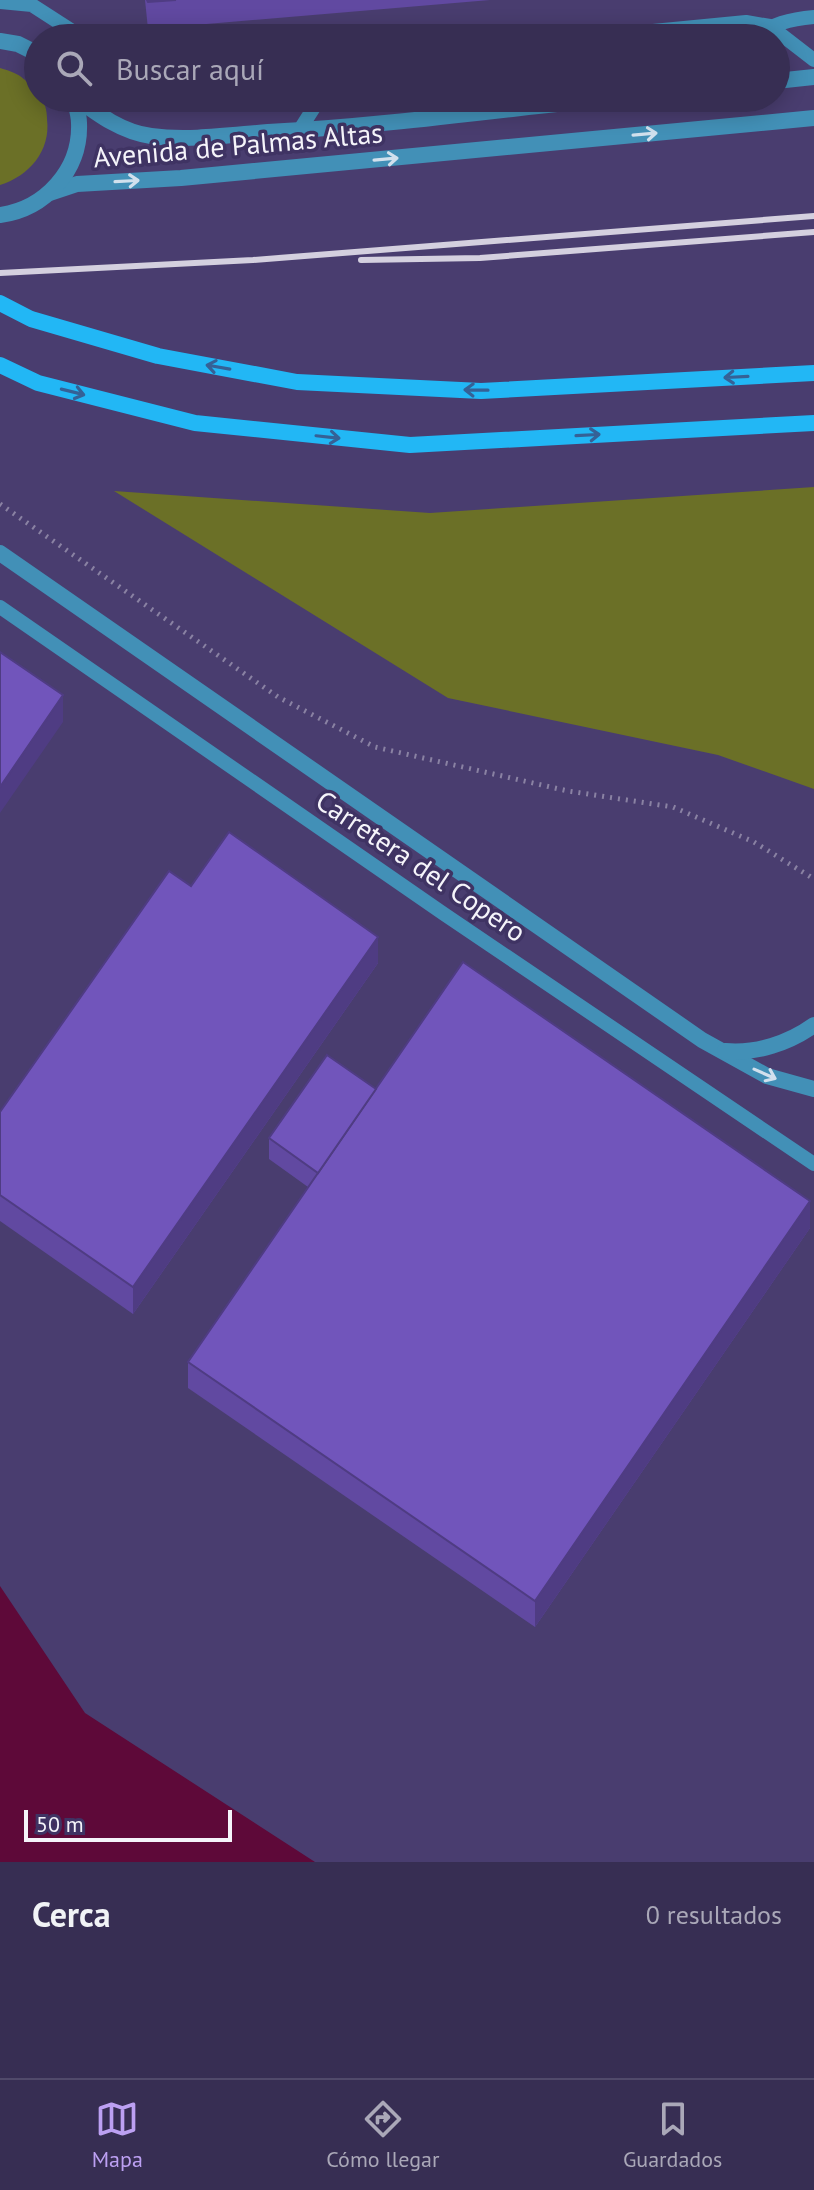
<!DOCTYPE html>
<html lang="es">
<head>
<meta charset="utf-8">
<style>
  :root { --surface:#372e53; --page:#423a5d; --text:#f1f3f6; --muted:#aaa8b8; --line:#514a6a; --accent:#bca0f2 }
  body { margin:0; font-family:"PT Sans",sans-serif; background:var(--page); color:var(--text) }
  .scale { position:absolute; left:24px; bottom:20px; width:208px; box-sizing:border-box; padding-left:8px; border:4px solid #f5f4fa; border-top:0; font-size:22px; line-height:28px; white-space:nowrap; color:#f5f4fa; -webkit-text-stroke:6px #3f3363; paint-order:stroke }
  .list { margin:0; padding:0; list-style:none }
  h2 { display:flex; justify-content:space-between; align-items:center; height:104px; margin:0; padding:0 32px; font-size:34px }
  h2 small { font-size:26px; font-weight:400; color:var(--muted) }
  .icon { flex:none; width:44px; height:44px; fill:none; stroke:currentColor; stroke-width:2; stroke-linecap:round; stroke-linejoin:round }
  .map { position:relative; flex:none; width:814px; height:1862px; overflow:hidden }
  .search { position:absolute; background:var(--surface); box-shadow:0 4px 20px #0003; left:24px; right:24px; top:24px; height:88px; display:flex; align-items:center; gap:20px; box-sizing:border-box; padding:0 28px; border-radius:44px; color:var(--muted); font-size:30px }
  .sheet { height:216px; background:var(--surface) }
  nav { display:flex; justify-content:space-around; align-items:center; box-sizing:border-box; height:112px; border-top:2px solid var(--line); background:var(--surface); font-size:22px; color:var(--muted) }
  nav a { display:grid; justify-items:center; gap:4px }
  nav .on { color:var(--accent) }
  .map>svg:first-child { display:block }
  .green { fill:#6b7027 }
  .water { fill:#5e0939 }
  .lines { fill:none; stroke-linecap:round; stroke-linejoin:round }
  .path { stroke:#8a82a3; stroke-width:5; stroke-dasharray:2 6; stroke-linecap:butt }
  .service { stroke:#4290b7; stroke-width:14 }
  .minor { stroke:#4290b7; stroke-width:16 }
  .tertiary { stroke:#4290b7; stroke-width:16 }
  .secondary { stroke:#22b7f5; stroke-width:16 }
  .rail { stroke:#d4d0df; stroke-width:6 }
  .wall { fill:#6149a1 }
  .shaded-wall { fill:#4f3c83 }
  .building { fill:#7155bb; stroke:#4f3c83; stroke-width:2 }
  .oneway { stroke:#d1e0ed }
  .oneway2 { stroke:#356196 }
  .labels { text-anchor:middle; stroke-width:7; stroke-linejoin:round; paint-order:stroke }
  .street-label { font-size:28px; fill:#f5f4fa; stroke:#3f3363 }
</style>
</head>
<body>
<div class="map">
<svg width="814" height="1862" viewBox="0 0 814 1862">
  <rect width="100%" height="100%" fill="#493d6f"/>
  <g class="green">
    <path d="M0,68C22,74 27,80 38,97C39,99 41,99 42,101C46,105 47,113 47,119C51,151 29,176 0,185Z"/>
    <path d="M814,487V789L718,755L448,698L114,491L430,513Z"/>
  </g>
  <path class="water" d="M0,1586L85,1713L315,1862H0Z"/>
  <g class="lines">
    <path class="path" d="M0,504L278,697L375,747L568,791L673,807L754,842L814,879"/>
    <g class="service">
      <path d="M0,2L32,5L83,38"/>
      <path d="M622,34L746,22L770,26L814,60"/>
      <path d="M509,38L568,34L574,38"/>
      <path d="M752,38C773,24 789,19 814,17"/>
      <path d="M299,131L320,98"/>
      <path d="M0,607L444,914L814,1164"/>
    </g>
    <g class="minor">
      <path d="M0,553L702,1040L767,1076L814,1089"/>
      <path d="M725,1051C756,1054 789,1043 814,1025"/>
    </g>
    <g class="tertiary">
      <path d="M0,41L18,44L38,54"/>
      <path d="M776,81L814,77"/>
      <path d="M76,98C99,115 122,132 151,136C189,141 230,135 268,132C382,126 496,110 610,98"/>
      <path d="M50,193L77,184L181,178L814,118"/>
      <path d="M0,215C45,209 81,170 79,123C79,115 76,106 74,98"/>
    </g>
    <g class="secondary">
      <path d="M0,303L31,319L158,356L297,382L481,391L814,373"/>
      <path d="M0,365L38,383L195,423L410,445L814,423"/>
    </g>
    <g class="rail">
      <path d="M361,260L480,258L814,232"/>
      <path d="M0,273L253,260L814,216"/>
    </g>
  </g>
  <g class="wall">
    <path d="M145,0H490L148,29Z"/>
    <path d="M191,886L378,963L133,1314L0,1221V1112Z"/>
    <path d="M376,1089L810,1228L535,1627L188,1388V1362L308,1187L269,1159V1138Z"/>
  </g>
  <g class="shaded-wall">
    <path d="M63,695V722L0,813V787Z"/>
    <path d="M378,937V963L133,1314V1287Z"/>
    <path d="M810,1201V1228L535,1627V1601Z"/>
  </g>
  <g class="building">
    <path d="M147,0H176L148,2Z"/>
    <path d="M0,652L63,695L0,787Z"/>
    <path d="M229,832L378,937L133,1287L0,1195V1112L169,871L191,886Z"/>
    <path d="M463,962L810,1201L535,1601L188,1362Z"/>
    <path d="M327,1055L376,1089L318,1173L269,1138Z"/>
  </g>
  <defs><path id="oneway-shaft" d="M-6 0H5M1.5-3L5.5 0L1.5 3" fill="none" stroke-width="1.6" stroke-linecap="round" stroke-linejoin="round" transform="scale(2)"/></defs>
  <g class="oneway">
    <use href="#oneway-shaft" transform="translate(645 134) rotate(-5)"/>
    <use href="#oneway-shaft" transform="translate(386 159) rotate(-5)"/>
    <use href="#oneway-shaft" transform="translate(127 181) rotate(-3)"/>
    <use href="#oneway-shaft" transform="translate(765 1074) rotate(24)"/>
  </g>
  <g class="oneway2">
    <use href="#oneway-shaft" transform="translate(218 367) rotate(-170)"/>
    <use href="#oneway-shaft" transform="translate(736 377) rotate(177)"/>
    <use href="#oneway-shaft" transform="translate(476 390) rotate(-179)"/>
    <use href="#oneway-shaft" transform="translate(73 392) rotate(14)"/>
    <use href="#oneway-shaft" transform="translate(588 435) rotate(-3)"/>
    <use href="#oneway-shaft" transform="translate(328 437) rotate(6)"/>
  </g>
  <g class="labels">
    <g class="street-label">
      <text transform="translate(238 145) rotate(-5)" y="10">Avenida de Palmas Altas</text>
      <text transform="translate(421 866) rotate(34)" y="10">Carretera del Copero</text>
    </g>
  </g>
</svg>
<div class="scale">50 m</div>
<div class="search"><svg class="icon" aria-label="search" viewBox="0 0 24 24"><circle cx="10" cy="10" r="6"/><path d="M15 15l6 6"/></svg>Buscar aquí</div>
</div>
<section class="sheet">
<h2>Cerca<small>0 resultados</small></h2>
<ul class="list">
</ul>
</section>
<nav>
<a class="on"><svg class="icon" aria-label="map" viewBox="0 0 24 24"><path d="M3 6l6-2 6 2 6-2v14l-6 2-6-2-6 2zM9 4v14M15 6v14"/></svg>Mapa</a>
<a><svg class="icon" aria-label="directions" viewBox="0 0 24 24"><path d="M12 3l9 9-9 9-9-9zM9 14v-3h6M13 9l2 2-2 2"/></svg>Cómo llegar</a>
<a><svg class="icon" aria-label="saved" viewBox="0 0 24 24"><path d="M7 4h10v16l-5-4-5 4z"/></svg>Guardados</a>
</nav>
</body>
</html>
